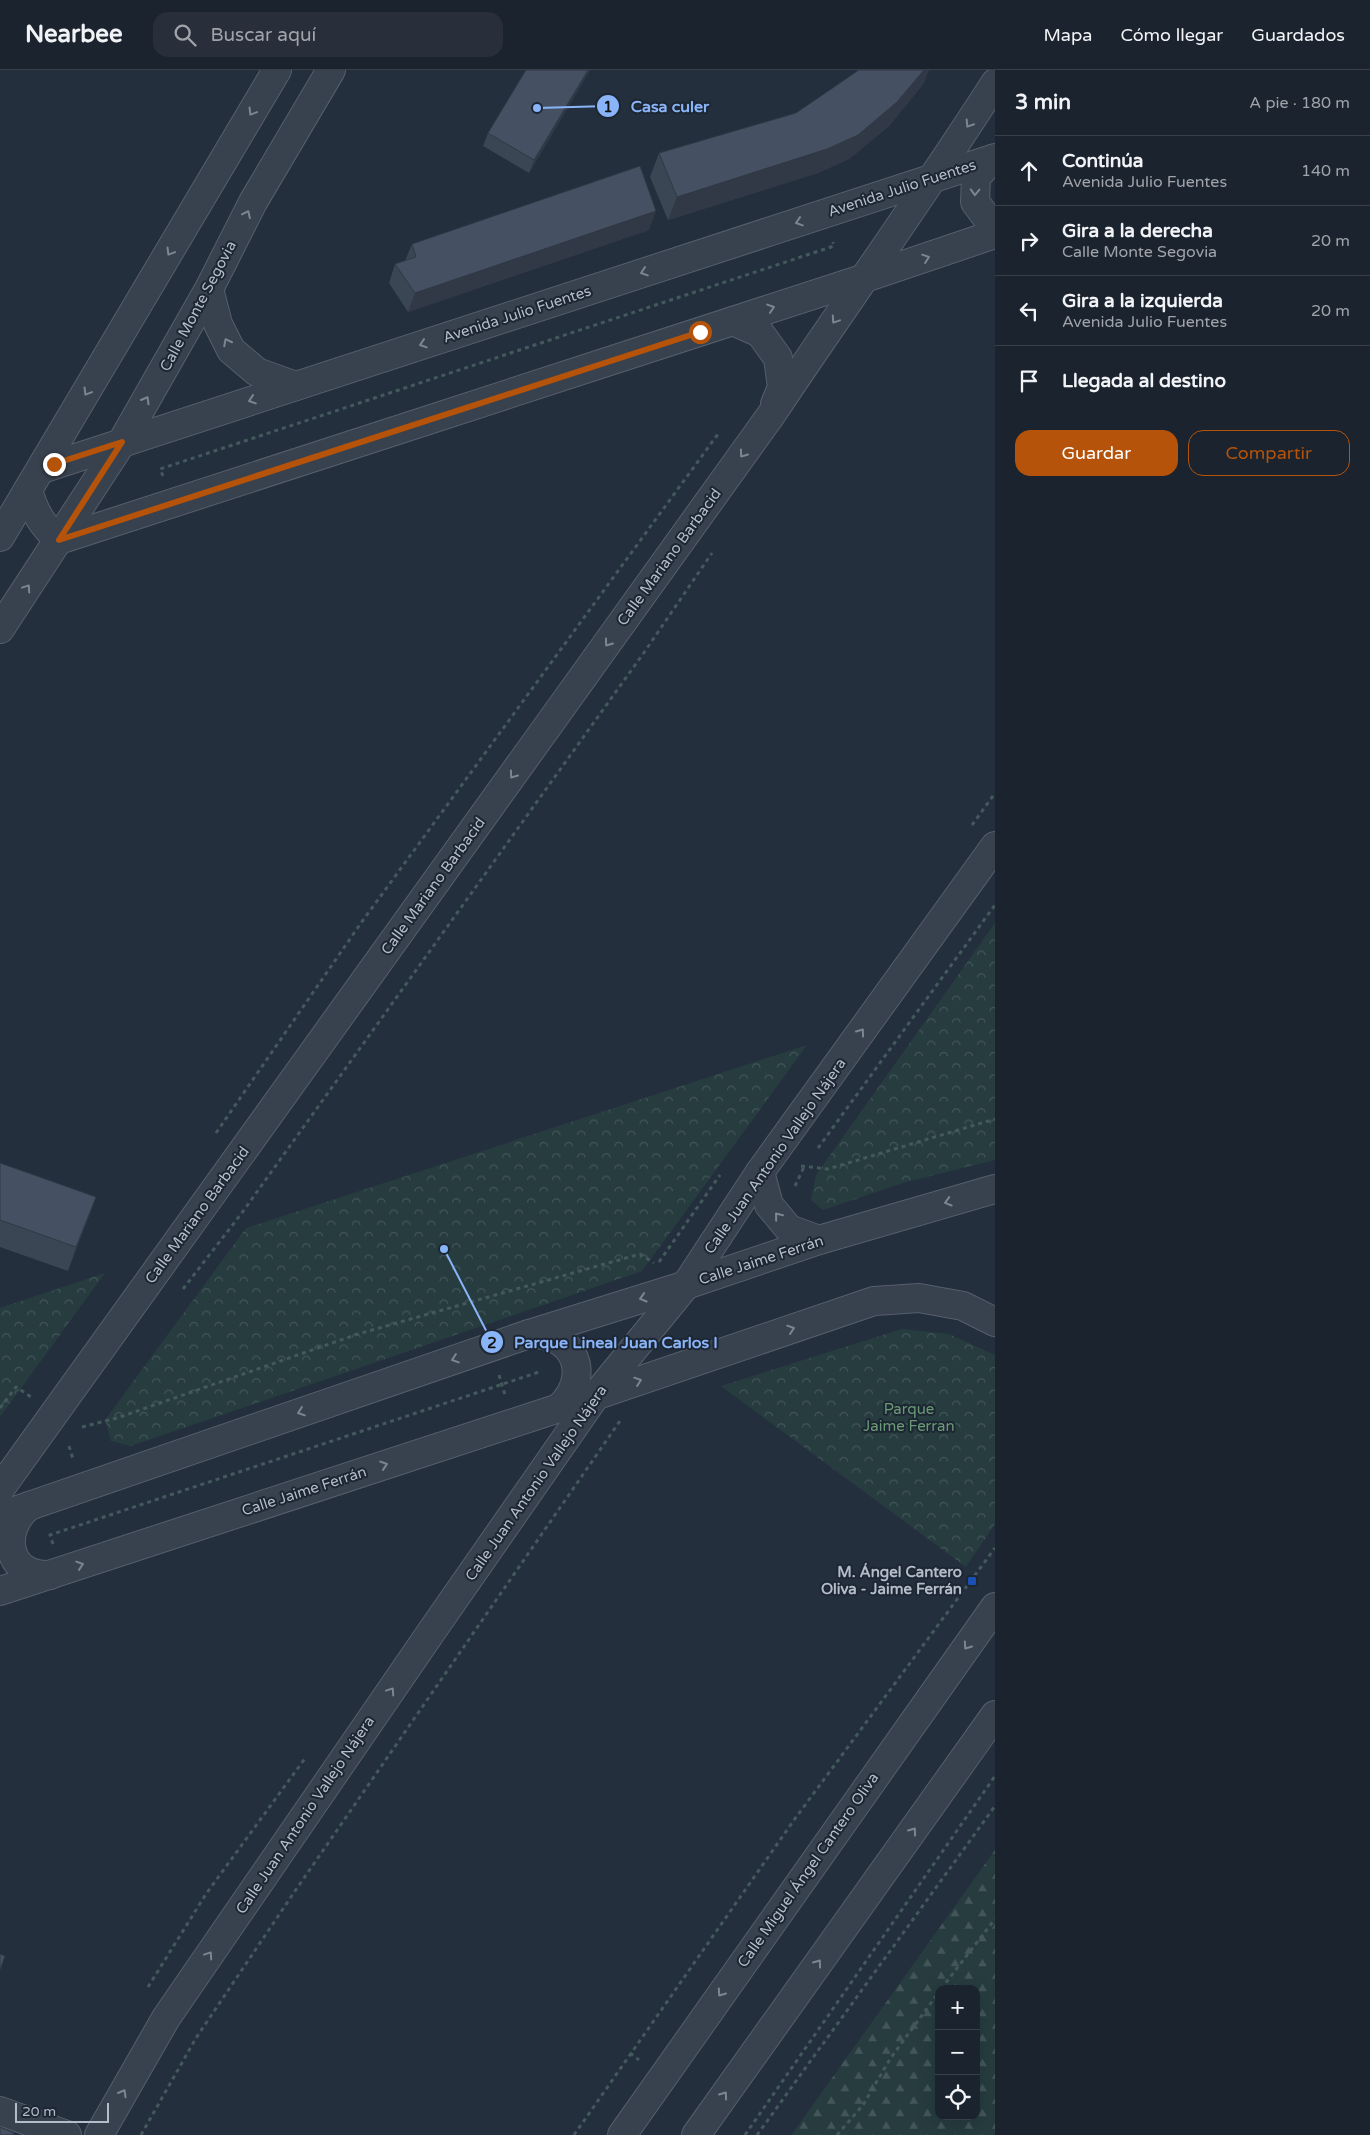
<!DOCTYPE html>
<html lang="es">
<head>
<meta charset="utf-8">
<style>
  :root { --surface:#1b232e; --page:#282f3a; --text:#f1f3f6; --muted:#a0a4aa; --line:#39404a; --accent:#b45309 }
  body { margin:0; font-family:"Varela Round",sans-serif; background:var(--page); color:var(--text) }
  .controls { position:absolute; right:15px; bottom:15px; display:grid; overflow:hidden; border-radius:10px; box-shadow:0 5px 20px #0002 }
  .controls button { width:45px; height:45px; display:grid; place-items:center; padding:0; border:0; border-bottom:1px solid var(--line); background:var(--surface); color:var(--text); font:25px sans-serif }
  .scale { position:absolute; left:15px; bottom:12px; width:94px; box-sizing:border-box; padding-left:5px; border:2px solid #b4bcc9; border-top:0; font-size:14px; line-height:18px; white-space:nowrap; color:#b4bcc9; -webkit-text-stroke:4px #1d2633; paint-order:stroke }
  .stop { position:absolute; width:15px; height:15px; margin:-11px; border:4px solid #b45309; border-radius:50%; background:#fff }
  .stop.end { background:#b45309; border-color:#fff; box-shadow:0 1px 5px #0008 }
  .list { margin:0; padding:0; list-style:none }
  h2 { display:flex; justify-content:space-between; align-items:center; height:65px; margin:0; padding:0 20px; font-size:21px }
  h2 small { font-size:16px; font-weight:400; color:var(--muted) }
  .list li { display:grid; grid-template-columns:32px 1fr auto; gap:15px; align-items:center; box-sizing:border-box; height:70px; padding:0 20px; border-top:1px solid var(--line) }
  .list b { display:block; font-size:19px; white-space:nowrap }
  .list p { margin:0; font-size:16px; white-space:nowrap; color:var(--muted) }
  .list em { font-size:16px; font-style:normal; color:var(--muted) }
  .actions { display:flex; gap:10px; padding:15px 20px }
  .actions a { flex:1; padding:11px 0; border:1px solid var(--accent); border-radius:15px; text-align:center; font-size:18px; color:var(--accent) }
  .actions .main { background:var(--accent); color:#fff }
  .icon { flex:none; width:28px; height:28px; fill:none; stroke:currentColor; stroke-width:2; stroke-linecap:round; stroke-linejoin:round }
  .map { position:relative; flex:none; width:995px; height:2065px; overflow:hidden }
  header { display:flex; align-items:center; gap:30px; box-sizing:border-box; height:70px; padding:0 25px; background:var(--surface); border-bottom:1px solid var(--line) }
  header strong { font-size:24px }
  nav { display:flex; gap:28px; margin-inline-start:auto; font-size:18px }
  .search { width:350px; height:45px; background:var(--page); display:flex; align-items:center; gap:12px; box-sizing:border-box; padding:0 18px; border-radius:15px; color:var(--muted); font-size:19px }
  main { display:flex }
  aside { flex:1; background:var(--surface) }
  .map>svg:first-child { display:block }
  .forest { fill:url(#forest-firs); fill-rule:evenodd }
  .park { fill:url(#park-crowns) }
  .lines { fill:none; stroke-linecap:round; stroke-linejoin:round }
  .minor-casing { stroke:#565f6c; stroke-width:30 }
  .path { stroke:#44595c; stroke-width:3; stroke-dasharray:4 4; stroke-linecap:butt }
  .minor { stroke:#38414e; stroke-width:28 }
  .wall { fill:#3b4654 }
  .shaded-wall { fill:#303945 }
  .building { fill:#455162; stroke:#303945 }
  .oneway { stroke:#7c8592 }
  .route { stroke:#b45309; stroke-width:6 }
  .transit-dot { fill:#1a4fb4; stroke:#1d2633; stroke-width:2 }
  .labels { text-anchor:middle; stroke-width:4; stroke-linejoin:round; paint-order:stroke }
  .street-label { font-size:15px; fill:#b4bcc9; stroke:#1d2633 }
  .park-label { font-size:15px; fill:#6b9a76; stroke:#1d2633 }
  .poi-label { font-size:15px; font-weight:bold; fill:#b4bcc9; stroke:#1d2633; text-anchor:end }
  .leader { fill:none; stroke:#8ab4f8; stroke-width:2 }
  .callout-dot { fill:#8ab4f8; stroke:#1d2633; stroke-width:2 }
  .mark-label { font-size:15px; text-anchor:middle; font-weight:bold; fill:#111 }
  .callout-label { font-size:16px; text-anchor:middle; font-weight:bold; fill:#8ab4f8; stroke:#1d2633; stroke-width:4; stroke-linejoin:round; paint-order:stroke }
</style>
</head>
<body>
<header>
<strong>Nearbee</strong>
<div class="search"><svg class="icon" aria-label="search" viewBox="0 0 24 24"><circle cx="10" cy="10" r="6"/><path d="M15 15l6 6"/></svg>Buscar aquí</div>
<nav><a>Mapa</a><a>Cómo llegar</a><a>Guardados</a></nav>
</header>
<main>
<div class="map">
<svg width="995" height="2065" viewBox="0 0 995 2065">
  <defs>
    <pattern id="forest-firs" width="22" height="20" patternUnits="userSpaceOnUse" patternTransform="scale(1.25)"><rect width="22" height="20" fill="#263c3f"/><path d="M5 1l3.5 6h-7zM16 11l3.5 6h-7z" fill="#435659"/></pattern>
    <pattern id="park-crowns" width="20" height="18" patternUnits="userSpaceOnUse" patternTransform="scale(1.25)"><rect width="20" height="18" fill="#263c3f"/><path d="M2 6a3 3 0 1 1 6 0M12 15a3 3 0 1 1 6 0" fill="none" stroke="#435659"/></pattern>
  </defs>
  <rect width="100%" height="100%" fill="#242f3e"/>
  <path class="forest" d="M995,1780V2065H792L797,2057ZM939,1919H976V2046H939Z"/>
  <g class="park">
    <path d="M995,853V1090L906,1112L823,1140L811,1130L816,1105Z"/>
    <path d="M807,975L642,1201L131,1376L111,1371L105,1350L246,1158Z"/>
    <path d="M105,1203L0,1347V1238Z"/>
    <path d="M902,1259L949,1264L995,1285V1454L966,1497L721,1316Z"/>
  </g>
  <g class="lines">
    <defs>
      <g id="minor">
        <path d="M993,89L976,107L975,132L990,152L995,153"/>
        <path d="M209,219L218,254L231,280L257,302L296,316"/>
        <path d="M733,251L760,263L778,288L782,317L775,334"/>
        <path d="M42,399L995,88"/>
        <path d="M28,420C34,441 42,456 59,470"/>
        <path d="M0,467L277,0"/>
        <path d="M59,470L862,209L995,164"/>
        <path d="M0,559L122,372L209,219L253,132L331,0"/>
        <path d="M760,1102L769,1135L789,1159L819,1170"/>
        <path d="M529,1264C575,1262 593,1306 559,1338"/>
        <path d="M0,1419L771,345C845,234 923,126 995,13"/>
        <path d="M29,1436C0,1459 5,1507 50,1505"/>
        <path d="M0,1446L529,1264L686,1215L819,1170L995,1119"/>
        <path d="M0,1521L559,1338L874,1231L919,1228L963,1236L995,1252"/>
        <path d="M0,2041L67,2065"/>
        <path d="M99,2065L166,1948L436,1555L596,1325L686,1215L760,1102L995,776"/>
        <path d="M622,2065L995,1537"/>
        <path d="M696,2065L995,1645"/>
      </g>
    </defs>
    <use href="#minor" class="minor-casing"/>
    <g class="path">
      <path d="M163,406L160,399L834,176L833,172"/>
      <path d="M972,755L995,723"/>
      <path d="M216,1063L361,853L718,364"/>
      <path d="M818,1078L995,835"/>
      <path d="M801,1096L828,1099L995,1049"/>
      <path d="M795,1116L804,1097"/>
      <path d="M659,1192L720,1105"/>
      <path d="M183,1219L241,1144L643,584L712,483"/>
      <path d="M499,1305L505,1325"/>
      <path d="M0,1338L16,1317L31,1327"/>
      <path d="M82,1357L117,1348L358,1264L640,1184L654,1193"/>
      <path d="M69,1376L73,1389"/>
      <path d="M53,1474L50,1465L542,1301"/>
      <path d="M148,1917L206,1824L306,1687"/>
      <path d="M941,1919L995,1849"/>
      <path d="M630,1983L639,1990"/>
      <path d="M141,2065L196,1968L295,1821L622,1348"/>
      <path d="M574,2065L794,1750L995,1478"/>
      <path d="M745,2065L995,1706"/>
      <path d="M757,2065L995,1736"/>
      <path d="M837,2065L863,2035L890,1989L939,1922"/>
    </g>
    <use href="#minor" class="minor"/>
  </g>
  <g class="wall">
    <path d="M526,0H590L529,103L483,76L488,63Z"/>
    <path d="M924,13L889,56L849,89L818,103L668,150L650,107L659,83Z"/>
    <path d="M649,160L408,242L389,213L395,194L405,191L412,174Z"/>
    <path d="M0,1093L96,1127L68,1201L0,1177Z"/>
  </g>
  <g class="shaded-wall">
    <path d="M588,0H590L529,103L534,90Z"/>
    <path d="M924,0H929L924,13L889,56L849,89L818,103L668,150L677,127Z"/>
    <path d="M656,141L649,160L408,242L415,223Z"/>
    <path d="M96,1127L87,1151L68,1201L76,1177Z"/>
  </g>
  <g class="building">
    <path d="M526,0H588L534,90L488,63Z"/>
    <path d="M859,0H924L897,32L858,65L827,79L677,127L659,83L796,43Z"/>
    <path d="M640,96L656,141L415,223L395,194L416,187L412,174Z"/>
    <path d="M0,1093L96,1127L76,1177L0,1150Z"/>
    <path d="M0,1884L5,1886L0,1900Z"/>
    <path d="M0,2057L14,2063L13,2065H0Z"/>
  </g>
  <defs><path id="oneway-chevron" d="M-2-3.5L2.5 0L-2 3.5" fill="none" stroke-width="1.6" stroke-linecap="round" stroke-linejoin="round" transform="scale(1.25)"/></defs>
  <g class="oneway">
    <use href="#oneway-chevron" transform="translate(252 42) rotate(121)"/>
    <use href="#oneway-chevron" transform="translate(969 54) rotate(123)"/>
    <use href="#oneway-chevron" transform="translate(975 122) rotate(92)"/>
    <use href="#oneway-chevron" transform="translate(247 144) rotate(-64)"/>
    <use href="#oneway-chevron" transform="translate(799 152) rotate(162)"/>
    <use href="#oneway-chevron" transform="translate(170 182) rotate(121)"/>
    <use href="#oneway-chevron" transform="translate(926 188) rotate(-19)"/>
    <use href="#oneway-chevron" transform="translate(644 202) rotate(162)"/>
    <use href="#oneway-chevron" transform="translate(771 238) rotate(-18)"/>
    <use href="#oneway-chevron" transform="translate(835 250) rotate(124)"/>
    <use href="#oneway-chevron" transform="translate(227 272) rotate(-117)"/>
    <use href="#oneway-chevron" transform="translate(423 274) rotate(162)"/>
    <use href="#oneway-chevron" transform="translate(87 322) rotate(121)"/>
    <use href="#oneway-chevron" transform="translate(146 330) rotate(-60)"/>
    <use href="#oneway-chevron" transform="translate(252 330) rotate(162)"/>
    <use href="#oneway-chevron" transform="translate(743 384) rotate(126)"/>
    <use href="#oneway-chevron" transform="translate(27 518) rotate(-56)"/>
    <use href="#oneway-chevron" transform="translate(608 573) rotate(126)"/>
    <use href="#oneway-chevron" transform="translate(513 705) rotate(126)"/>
    <use href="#oneway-chevron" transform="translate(861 962) rotate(-54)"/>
    <use href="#oneway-chevron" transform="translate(948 1132) rotate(164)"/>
    <use href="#oneway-chevron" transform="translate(778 1146) rotate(-129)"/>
    <use href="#oneway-chevron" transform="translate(643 1228) rotate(163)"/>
    <use href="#oneway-chevron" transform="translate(791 1259) rotate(-19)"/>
    <use href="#oneway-chevron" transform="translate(455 1289) rotate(161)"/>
    <use href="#oneway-chevron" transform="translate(638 1311) rotate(-19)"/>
    <use href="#oneway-chevron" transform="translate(301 1342) rotate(161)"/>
    <use href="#oneway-chevron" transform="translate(384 1395) rotate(-18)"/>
    <use href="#oneway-chevron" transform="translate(80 1495) rotate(-18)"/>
    <use href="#oneway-chevron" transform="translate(967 1576) rotate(125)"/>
    <use href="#oneway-chevron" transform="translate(391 1621) rotate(-56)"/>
    <use href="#oneway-chevron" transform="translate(913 1761) rotate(-54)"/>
    <use href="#oneway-chevron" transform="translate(209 1885) rotate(-56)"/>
    <use href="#oneway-chevron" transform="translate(818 1893) rotate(-54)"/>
    <use href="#oneway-chevron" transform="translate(721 1923) rotate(125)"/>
    <use href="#oneway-chevron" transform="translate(123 2023) rotate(-60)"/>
    <use href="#oneway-chevron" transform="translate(724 2025) rotate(-54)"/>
  </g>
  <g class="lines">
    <path class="route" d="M54,394L122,372L59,470L700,262"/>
  </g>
  <rect class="transit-dot" x="967" y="1506" width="10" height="10" rx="2.5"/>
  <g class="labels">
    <g class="street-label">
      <text transform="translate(902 118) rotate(-18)" y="5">Avenida Julio Fuentes</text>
      <text transform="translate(198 236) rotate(-62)" y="5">Calle Monte Segovia</text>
      <text transform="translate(517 244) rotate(-18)" y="5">Avenida Julio Fuentes</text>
      <text transform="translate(669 487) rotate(-54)" y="5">Calle Mariano Barbacid</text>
      <text transform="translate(433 816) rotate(-54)" y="5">Calle Mariano Barbacid</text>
      <text transform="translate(775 1086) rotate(-55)" y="5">Calle Juan Antonio Vallejo Nájera</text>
      <text transform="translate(197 1145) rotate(-54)" y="5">Calle Mariano Barbacid</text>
      <text transform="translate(761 1190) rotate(-18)" y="5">Calle Jaime Ferrán</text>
      <text transform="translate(536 1413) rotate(-55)" y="5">Calle Juan Antonio Vallejo Nájera</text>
      <text transform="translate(304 1421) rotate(-18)" y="5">Calle Jaime Ferrán</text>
      <text transform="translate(305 1745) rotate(-56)" y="5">Calle Juan Antonio Vallejo Nájera</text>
      <text transform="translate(808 1800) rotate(-55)" y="5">Calle Miguel Ángel Cantero Oliva</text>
    </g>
    <g class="park-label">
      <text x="909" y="1344">Parque<tspan x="909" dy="17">Jaime Ferran</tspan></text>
    </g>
    <g class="poi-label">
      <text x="962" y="1507">M. Ángel Cantero<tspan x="962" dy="17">Oliva - Jaime Ferrán</tspan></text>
    </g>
  </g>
  <path class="leader" d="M537 38L608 36M444 1179L492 1272"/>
  <g class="callout-dot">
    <circle cx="537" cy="38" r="5"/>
    <circle cx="444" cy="1179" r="5"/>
    <circle cx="608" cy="36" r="12"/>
    <circle cx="492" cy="1272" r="12"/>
  </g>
  <g class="mark-label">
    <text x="608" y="42">1</text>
    <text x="492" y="1278">2</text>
  </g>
  <g class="callout-label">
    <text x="670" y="42">Casa culer</text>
    <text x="616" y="1278">Parque Lineal Juan Carlos I</text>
  </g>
</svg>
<div class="controls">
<button>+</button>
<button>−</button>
<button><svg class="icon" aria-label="locate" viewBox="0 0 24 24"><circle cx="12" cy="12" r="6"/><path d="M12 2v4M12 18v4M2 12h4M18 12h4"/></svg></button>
</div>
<div class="scale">20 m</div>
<div class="stop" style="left:700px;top:262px"></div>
<div class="stop end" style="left:54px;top:394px"></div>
</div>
<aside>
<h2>3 min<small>A pie · 180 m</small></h2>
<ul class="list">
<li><svg class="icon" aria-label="ahead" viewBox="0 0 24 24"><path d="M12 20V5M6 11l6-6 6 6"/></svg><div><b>Continúa</b><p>Avenida Julio Fuentes</p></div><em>140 m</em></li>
<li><svg class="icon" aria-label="right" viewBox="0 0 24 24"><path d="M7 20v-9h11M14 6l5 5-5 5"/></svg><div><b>Gira a la derecha</b><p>Calle Monte Segovia</p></div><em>20 m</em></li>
<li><svg class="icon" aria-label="left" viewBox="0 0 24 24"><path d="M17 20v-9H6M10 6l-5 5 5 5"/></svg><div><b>Gira a la izquierda</b><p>Avenida Julio Fuentes</p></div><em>20 m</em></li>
<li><svg class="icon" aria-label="arrive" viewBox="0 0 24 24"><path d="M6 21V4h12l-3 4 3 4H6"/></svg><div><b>Llegada al destino</b></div></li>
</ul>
<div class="actions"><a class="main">Guardar</a><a>Compartir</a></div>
</aside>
</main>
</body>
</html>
